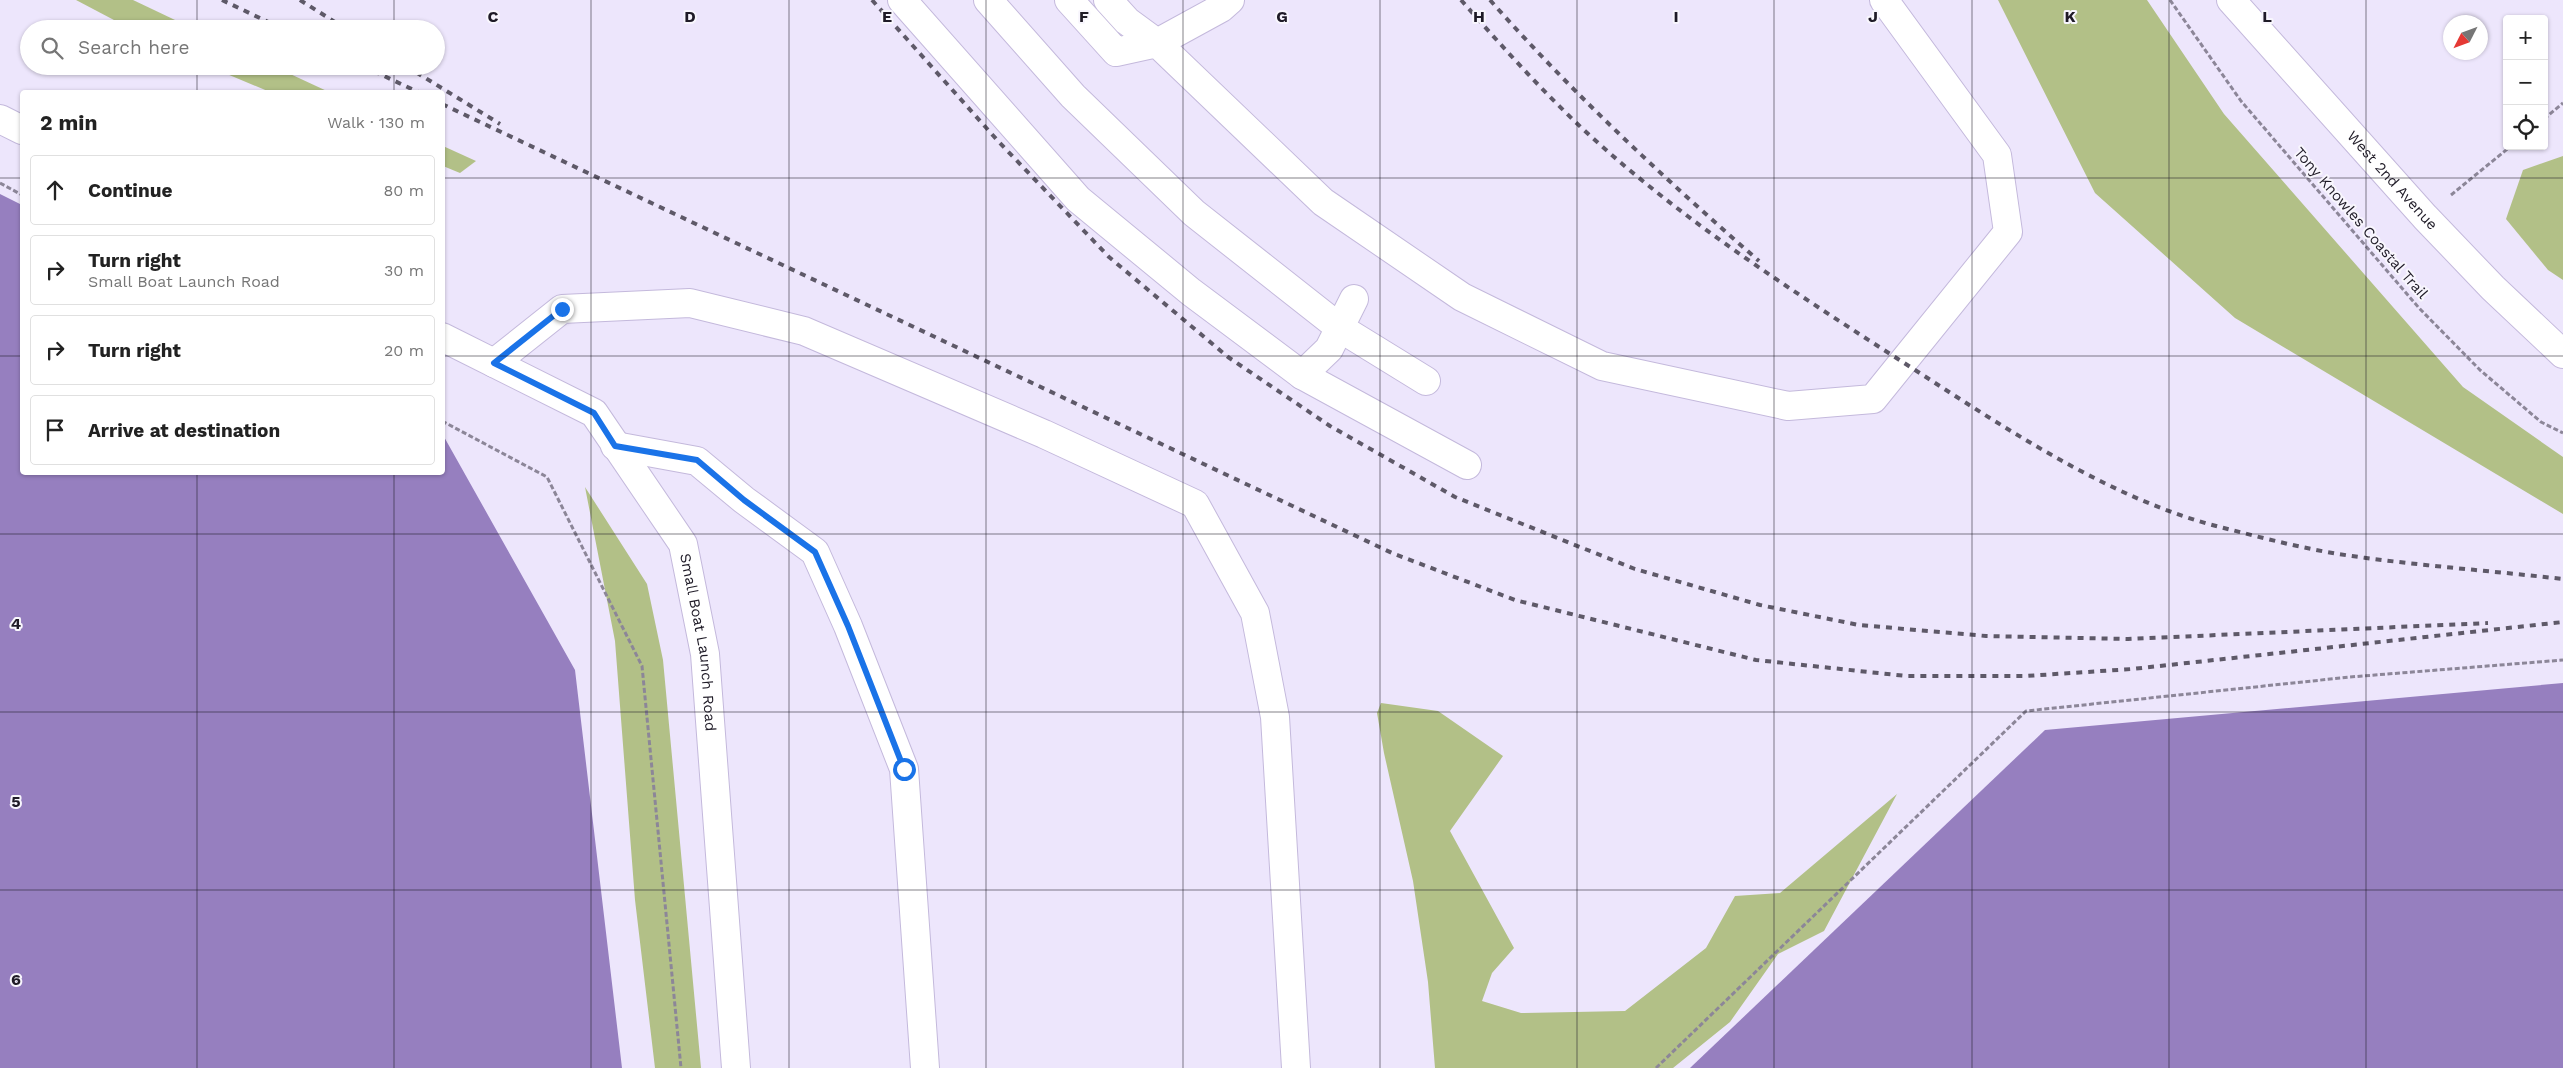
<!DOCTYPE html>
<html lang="en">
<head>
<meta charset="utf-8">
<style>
  :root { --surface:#fff; --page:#f6f6f6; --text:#222; --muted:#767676; --line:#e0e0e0 }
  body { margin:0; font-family:"Work Sans",sans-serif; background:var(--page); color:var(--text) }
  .controls { position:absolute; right:15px; top:15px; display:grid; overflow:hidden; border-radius:5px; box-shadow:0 1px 4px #0004 }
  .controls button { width:45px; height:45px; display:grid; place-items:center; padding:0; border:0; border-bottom:1px solid var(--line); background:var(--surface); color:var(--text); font:25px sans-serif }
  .compass { position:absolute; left:2443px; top:15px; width:45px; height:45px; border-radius:50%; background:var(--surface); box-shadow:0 1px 4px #0004; rotate:228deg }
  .stop { position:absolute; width:15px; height:15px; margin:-11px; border:4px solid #1a73e8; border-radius:50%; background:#fff }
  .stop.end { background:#1a73e8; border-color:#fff; box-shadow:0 1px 5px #0008 }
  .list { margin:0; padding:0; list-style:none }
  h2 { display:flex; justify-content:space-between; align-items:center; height:65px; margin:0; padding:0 20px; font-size:21px }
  h2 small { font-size:16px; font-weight:400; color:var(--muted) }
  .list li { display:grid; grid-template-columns:32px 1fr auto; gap:15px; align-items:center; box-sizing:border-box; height:70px; margin:0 10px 10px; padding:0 10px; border:1px solid var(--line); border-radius:5px }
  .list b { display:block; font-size:19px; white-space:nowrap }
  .list p { margin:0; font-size:16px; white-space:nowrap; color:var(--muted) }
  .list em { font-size:16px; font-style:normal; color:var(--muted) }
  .icon { flex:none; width:28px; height:28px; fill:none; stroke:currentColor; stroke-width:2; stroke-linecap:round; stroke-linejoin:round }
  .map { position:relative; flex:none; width:2563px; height:1068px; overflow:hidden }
  .search { position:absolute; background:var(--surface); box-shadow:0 1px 4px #0004; left:20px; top:20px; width:425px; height:55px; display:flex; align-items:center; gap:12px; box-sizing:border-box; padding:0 18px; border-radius:28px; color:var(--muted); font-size:19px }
  .panel { position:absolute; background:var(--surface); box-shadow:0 1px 4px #0004; left:20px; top:90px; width:425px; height:385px; border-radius:5px }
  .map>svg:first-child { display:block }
  .green { fill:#b2c087 }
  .water { fill:#967fbf }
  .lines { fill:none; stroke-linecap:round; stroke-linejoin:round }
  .minor-casing { stroke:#c4b9dc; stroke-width:30 }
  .path { stroke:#8c8698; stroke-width:3; stroke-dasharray:5 2.5; stroke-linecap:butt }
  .minor { stroke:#fff; stroke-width:28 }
  .rail { stroke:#5e5968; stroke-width:4; stroke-dasharray:6 6; stroke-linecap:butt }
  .route { stroke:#1a73e8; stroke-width:6 }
  .grid { fill:none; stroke:#1f1b27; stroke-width:1; stroke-opacity:0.55 }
  .labels { text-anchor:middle; stroke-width:4; stroke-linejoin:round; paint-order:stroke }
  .street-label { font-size:15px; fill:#1f1b27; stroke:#f8f6fd }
  .grid-label { font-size:16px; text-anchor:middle; font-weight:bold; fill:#1f1b27; stroke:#f8f6fd; stroke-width:4; stroke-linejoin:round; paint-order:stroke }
</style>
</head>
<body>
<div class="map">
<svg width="2563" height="1068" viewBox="0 0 2563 1068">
  <rect width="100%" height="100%" fill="#ede6fc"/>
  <g class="green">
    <path d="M76,0H133L194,29H131Z"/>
    <path d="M1998,0H2147L2224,114L2463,387L2563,457V514L2235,318L2095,193Z"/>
    <path d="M208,66H273L329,92H270Z"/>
    <path d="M443,146L476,161L460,173L443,166Z"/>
    <path d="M2563,156V280L2548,270L2506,219L2523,170Z"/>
    <path d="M585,487L647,584L663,660L701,1068H655L635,900L615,641Z"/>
    <path d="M1381,703L1438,711L1503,756L1450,831L1514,948L1492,973L1482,1001L1521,1013L1625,1011L1706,948L1735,896L1780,893L1897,794L1824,931L1778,954L1730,1022L1673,1068H1435L1428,982L1413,881L1384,753L1377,713Z"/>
  </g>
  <g class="water">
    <path d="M0,194L22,205V472H442L443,435L575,670L622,1068H0Z"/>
    <path d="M2563,683V1068H1690L2045,730Z"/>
  </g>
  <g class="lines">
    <defs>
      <g id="minor">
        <path d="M902,0L1078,199L1191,292L1302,375L1467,465"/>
        <path d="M988,0L1073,96L1194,213L1340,328L1426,381"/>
        <path d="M1069,0L1116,52L1157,43L1323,202L1462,297L1602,366L1788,406L1873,399L2008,232L1997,155L1884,0"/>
        <path d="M1108,0L1127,21L1157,43L1221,8L1230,0"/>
        <path id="s1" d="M2231,0L2425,217L2493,288L2563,354"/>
        <path d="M0,119L22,130"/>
        <path id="s2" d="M442,337L594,413L683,544L705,654L736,1068"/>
        <path d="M494,363L562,309L690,303L804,331L1044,434L1195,504L1255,613L1275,717L1296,1068"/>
        <path d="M1302,375L1329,349L1354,299"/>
        <path d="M615,446L697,461L744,500L815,552L848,626L904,769L925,1068"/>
      </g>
    </defs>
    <use href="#minor" class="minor-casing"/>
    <g class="path">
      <path d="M2170,0L2241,101L2419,308L2480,370L2541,422L2563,433"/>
      <path d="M2544,119L2563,103"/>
      <path d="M0,183L22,195"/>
      <path d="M2451,195L2511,146"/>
      <path d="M442,421L547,477L642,666L681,1068"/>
      <path d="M1656,1068L2026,711L2350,677L2563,660"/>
    </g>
    <use href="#minor" class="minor"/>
    <g class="rail">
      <path d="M222,0L283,29"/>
      <path d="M300,0L346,29"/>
      <path d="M872,0L998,141L1109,257L1228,357L1330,426L1455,497L1635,569L1760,605L1859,625L1986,636L2128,639L2488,623"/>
      <path d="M1461,0C1500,44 1541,90 1585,131C1689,227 1810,302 1929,379C2017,436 2117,501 2220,527C2263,538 2308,550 2352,556C2422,566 2493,571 2563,579"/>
      <path d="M1490,0C1573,94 1665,179 1759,261"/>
      <path d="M363,66L418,92"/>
      <path d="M406,66L500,124"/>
      <path d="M442,104L1392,553L1515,600L1756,660L1906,676H2026L2132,669L2563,622"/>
    </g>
  </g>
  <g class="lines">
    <path class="route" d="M562,309L494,363L594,413L615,446L697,460L744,500L815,552L848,626L904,769"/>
  </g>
  <path class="grid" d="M197,0V29M394,0V29M591,0V1068M789,0V1068M986,0V1068M1183,0V1068M1380,0V1068M1577,0V1068M1774,0V1068M1972,0V1068M2169,0V1068M2366,0V1068M197,66V92M394,66V92M0,178H22M442,178H2563M0,356H22M442,356H2563M197,472V1068M394,472V1068M0,534H2563M0,712H2563M0,890H2563"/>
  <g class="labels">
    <g class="street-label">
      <text dy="5" stroke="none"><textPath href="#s1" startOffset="242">West 2nd Avenue</textPath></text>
      <text transform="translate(2361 223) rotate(49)" y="5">Tony Knowles Coastal Trail</text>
      <text dy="5" stroke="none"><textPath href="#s2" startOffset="428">Small Boat Launch Road</textPath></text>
    </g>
  </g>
  <g class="grid-label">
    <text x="493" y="22">C</text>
    <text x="690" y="22">D</text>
    <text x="887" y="22">E</text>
    <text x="1084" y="22">F</text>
    <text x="1282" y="22">G</text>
    <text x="1479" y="22">H</text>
    <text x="1676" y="22">I</text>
    <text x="1873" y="22">J</text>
    <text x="2070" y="22">K</text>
    <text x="2267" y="22">L</text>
    <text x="16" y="629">4</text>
    <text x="16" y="807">5</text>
    <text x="16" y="985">6</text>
  </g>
</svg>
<div class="controls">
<button>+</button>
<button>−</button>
<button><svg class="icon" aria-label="locate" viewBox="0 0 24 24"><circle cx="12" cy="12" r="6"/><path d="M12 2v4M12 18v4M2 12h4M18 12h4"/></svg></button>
</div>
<svg class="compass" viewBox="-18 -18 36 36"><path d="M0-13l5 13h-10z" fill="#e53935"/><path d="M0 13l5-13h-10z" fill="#767676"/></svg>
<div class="stop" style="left:904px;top:769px"></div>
<div class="stop end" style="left:562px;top:309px"></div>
<div class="search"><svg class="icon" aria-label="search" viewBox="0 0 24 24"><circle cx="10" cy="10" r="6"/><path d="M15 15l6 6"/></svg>Search here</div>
<section class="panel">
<h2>2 min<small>Walk · 130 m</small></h2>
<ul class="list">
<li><svg class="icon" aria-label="ahead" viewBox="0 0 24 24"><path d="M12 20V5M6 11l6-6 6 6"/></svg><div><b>Continue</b></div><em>80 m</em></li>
<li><svg class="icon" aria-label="right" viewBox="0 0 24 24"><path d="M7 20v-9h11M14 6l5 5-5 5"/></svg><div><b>Turn right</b><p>Small Boat Launch Road</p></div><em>30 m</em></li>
<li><svg class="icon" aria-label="right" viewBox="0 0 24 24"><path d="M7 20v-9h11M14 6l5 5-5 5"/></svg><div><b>Turn right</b></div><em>20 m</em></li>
<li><svg class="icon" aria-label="arrive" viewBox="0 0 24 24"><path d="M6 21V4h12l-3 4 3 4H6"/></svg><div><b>Arrive at destination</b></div></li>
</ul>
</section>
</div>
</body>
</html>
